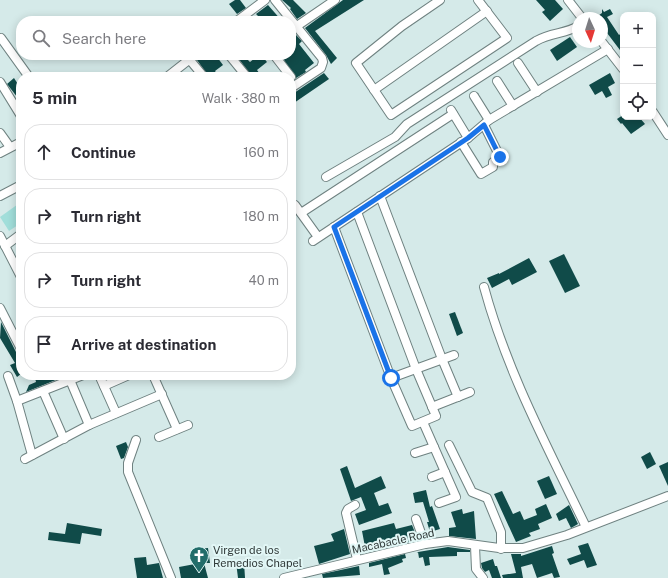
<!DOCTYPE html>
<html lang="en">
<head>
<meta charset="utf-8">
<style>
  :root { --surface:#fff; --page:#f7f7f7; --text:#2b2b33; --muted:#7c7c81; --line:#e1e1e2 }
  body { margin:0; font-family:"Public Sans",sans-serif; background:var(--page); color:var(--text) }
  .controls { position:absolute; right:12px; top:12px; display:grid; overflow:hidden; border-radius:8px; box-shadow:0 2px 10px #0003 }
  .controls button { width:36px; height:36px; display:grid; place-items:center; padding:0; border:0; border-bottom:1px solid var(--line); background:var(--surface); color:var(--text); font:20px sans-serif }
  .compass { position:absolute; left:572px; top:12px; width:36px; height:36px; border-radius:50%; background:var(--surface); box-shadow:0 2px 10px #0003; rotate:176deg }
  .stop { position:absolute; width:12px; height:12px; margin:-9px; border:3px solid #1a73e8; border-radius:50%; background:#fff }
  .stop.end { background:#1a73e8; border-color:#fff; box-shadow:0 1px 4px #0008 }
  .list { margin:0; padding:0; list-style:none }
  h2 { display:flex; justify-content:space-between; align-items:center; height:52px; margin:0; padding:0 16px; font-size:17px }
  h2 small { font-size:13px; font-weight:400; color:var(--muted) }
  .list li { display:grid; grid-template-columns:26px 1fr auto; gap:12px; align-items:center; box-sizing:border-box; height:56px; margin:0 8px 8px; padding:0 8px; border:1px solid var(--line); border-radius:16px }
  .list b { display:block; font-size:15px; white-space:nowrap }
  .list em { font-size:13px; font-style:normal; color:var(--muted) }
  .icon { flex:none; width:22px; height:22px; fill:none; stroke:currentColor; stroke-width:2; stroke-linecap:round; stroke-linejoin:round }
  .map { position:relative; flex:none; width:668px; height:578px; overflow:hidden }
  .search { position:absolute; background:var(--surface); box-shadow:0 2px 10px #0003; left:16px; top:16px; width:280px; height:44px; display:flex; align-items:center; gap:10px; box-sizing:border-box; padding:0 14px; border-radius:16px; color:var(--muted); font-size:15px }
  .panel { position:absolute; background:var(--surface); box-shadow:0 2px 10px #0003; left:16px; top:72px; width:280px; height:308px; border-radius:16px }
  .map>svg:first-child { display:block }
  .green { fill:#a1deda }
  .building { fill:#104b49 }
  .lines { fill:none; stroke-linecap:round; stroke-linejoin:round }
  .minor-casing { stroke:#6f8281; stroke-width:10 }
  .minor { stroke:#fff; stroke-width:8 }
  .route { stroke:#1a73e8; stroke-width:5 }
  .labels { text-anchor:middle; stroke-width:4; stroke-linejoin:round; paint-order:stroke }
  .street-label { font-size:11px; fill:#303938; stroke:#e2f7f6 }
  .poi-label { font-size:11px; fill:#303938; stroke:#e2f7f6; text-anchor:start }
</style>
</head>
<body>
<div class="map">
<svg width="668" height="578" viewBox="0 0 668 578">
  <rect width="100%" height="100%" fill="#d5eae9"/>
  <path class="green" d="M21,202V223L9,231L0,217Z"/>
  <g class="building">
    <path d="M235,0H240L246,8L237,14L229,4Z"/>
    <path d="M282,0H293L306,13L297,19L290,9L291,8Z"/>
    <path d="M343,0H364L315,31L337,58L331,64L326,55L305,28Z"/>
    <path d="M536,0H555L563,9L550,21L542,12L545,10Z"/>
    <path d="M268,5L282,21H263L256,14Z"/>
    <path d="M602,9L604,12L610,9L613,14L607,17L619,35L623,32V54L604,29L602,30V18H595L602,13Z"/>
    <path d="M296,35L302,41L299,44L314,63L305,70L306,72L296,78L282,57L291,55V39Z"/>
    <path d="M570,37L577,47L557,61L550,50Z"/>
    <path d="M201,55H212L216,59L217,57L223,65L215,71L219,77H209L197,60Z"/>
    <path d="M236,55H243L250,62L259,55H261L267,62L257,70L262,77H252Z"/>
    <path d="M324,73L329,79L291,105V95Z"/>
    <path d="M610,73L615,83L608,87L612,95L606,98L602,91L595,95L589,85Z"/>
    <path d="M14,78L21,89V102L7,84Z"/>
    <path d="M623,115V117H639L645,124L631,134L622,123L621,124L617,119Z"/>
    <path d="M564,254L580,286L565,293L549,261Z"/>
    <path d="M529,258L537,272L512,285L509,279L492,288L487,278L499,273V274Z"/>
    <path d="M455,312L463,333L457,336L449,314Z"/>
    <path d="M1,322L16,352L21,354V374L17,377L10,365L15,363L0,338Z"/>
    <path d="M48,375H68L26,392L29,385L36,382L35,378Z"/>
    <path d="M126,442L128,447L124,458L121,459L116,446Z"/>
    <path d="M650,452L656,464L647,469L641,457Z"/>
    <path d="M668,462V486L659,466Z"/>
    <path d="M347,466L355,488L381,476L386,488L374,493L379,506L388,503L392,513L359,525L355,514L366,510L361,497L351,501L340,469Z"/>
    <path d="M549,476L557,494L545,499L537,481Z"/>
    <path d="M426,490L430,507L432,506L440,529L430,532L427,522H429L423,502L415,503L413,493Z"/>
    <path d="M502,491L513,514L520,511L524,520L537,515L535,509L546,504L552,518L538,524L540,529L529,533L531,536L516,542L494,494Z"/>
    <path d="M569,505L578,524L571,528L566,518L559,521L556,514Z"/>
    <path d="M462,509L463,514L474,511L476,539L449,536V528L456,527L451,512Z"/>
    <path d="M67,523L102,529L101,536L82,533L80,544L48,540L49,532L65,534Z"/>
    <path d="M394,523L396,529L412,525L418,540L366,552L362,531Z"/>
    <path d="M344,529L350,554L319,564L314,546L334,541L331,534Z"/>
    <path d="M588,543L597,565L587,568L584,560L570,565L567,559L581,554L578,546Z"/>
    <path d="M552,546L554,553L552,554L560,577L554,578L552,573L537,578L532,564L521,567L523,578H503L502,575L516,573L511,554H521V556Z"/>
    <path d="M448,547L470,550V552H457V556L429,557L430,565L425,566L423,557L419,558L418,552L412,553Z"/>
    <path d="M208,548L210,563H204L208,578H181L179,567L195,564L194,555L199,554L198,549Z"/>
    <path d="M405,554L406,558L402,559L403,562L388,568L390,574L384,575L382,564L369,567V563Z"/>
    <path d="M146,557L147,565L159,563L163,578H137L134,558Z"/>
    <path d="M493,559L495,566H497L501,578H492L489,570L485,572L482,568L481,563Z"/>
    <path d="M236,562H244L245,578H238Z"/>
    <path d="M359,566L360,575L323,578L322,574Z"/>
  </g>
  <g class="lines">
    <defs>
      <g id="minor">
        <path d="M275,0L322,58L323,62L321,68L291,88"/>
        <path d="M440,0L402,26L356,63L391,115L507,38L478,0"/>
        <path d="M568,0L582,18"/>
        <path d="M237,21L265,0"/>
        <path d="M297,26L335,0"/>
        <path d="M0,39L1,38L29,77"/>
        <path d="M602,42L623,69"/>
        <path d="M229,55L247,77"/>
        <path d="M274,55L291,77"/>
        <path d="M189,59L204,77"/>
        <path d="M518,63L537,92"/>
        <path d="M167,77L195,55"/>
        <path d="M497,81L513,106"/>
        <path d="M0,82L21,116"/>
        <path d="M374,90L487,11"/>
        <path d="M474,96L489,120"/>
        <path d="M451,110L468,138"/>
        <path d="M653,112L668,135"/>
        <path d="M0,133L10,147"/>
        <path d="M461,142L481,174L493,167V162L500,157L484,125"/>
        <path d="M0,153L21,142"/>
        <path d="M326,177L395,137L407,124L536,41C551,32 566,34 578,26"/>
        <path d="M0,196L21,185"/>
        <path d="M380,196L442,359L458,397"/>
        <path d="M295,205L318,237"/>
        <path d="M301,213L453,114"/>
        <path d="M334,227L391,378L412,426L436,416L416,369L357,212"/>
        <path d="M0,236L21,277"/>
        <path d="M313,241L468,138L489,120L608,49"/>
        <path d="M5,246L21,234"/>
        <path d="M484,287C507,372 548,448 586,527"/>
        <path d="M0,308L21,349"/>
        <path d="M99,375L116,413"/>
        <path d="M153,375L177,429"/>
        <path d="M8,376L17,401L32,455"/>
        <path d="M391,378L454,355"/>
        <path d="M70,380L89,425"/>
        <path d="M104,386L129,375"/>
        <path d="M43,391L64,439"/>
        <path d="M17,401L83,375"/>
        <path d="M432,407L470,392"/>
        <path d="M423,422L456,497L439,503"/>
        <path d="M159,437L188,425"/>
        <path d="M136,440L128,463V472L171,578"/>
        <path d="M449,445L472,492L487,498L501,532V549"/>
        <path d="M415,453L434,447"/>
        <path d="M25,459L89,425L162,394"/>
        <path d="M432,477L445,472"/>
        <path d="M355,505L348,509L346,513L357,559"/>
        <path d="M416,519L425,544"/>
        <path d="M475,546L476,569L483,578"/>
        <path d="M284,578L425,544L448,541L499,548H523L567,535L668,496"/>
      </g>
    </defs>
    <use href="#minor" class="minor-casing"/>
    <use href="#minor" class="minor"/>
  </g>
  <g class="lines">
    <path class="route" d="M391,378L334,227L468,138L484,125L500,157"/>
  </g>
  <defs>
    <symbol id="church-pin" viewBox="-11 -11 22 30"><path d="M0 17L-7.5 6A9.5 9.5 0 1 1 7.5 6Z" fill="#226d6a" stroke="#e2f7f6"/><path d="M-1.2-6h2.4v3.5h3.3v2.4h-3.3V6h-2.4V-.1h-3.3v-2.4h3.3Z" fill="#fff"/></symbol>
  </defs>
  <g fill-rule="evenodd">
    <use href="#church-pin" x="188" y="545" width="22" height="30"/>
  </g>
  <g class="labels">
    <g class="street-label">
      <text transform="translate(393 541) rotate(-12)" y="4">Macabacle Road</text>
    </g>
    <g class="poi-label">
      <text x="213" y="554">Virgen de los<tspan x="213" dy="13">Remedios Chapel</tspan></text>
    </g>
  </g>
</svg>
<div class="controls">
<button>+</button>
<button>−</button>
<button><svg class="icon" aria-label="locate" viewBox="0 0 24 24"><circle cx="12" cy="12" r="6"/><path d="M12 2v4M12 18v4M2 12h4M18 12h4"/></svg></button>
</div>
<svg class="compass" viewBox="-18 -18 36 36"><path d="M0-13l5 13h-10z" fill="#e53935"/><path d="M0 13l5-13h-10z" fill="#7c7c81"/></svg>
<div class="stop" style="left:391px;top:378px"></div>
<div class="stop end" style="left:500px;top:157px"></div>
<div class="search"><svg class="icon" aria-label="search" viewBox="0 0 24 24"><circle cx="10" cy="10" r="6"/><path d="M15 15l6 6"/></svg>Search here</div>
<section class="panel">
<h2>5 min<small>Walk · 380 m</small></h2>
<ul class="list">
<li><svg class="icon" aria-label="ahead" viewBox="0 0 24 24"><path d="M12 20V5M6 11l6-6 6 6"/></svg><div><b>Continue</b></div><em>160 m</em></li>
<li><svg class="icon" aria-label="right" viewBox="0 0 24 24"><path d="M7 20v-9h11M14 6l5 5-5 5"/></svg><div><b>Turn right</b></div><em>180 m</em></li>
<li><svg class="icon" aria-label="right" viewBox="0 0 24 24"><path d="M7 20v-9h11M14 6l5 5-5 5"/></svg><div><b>Turn right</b></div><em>40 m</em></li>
<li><svg class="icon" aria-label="arrive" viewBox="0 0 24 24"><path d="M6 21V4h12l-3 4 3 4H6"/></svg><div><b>Arrive at destination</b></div></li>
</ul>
</section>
</div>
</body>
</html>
